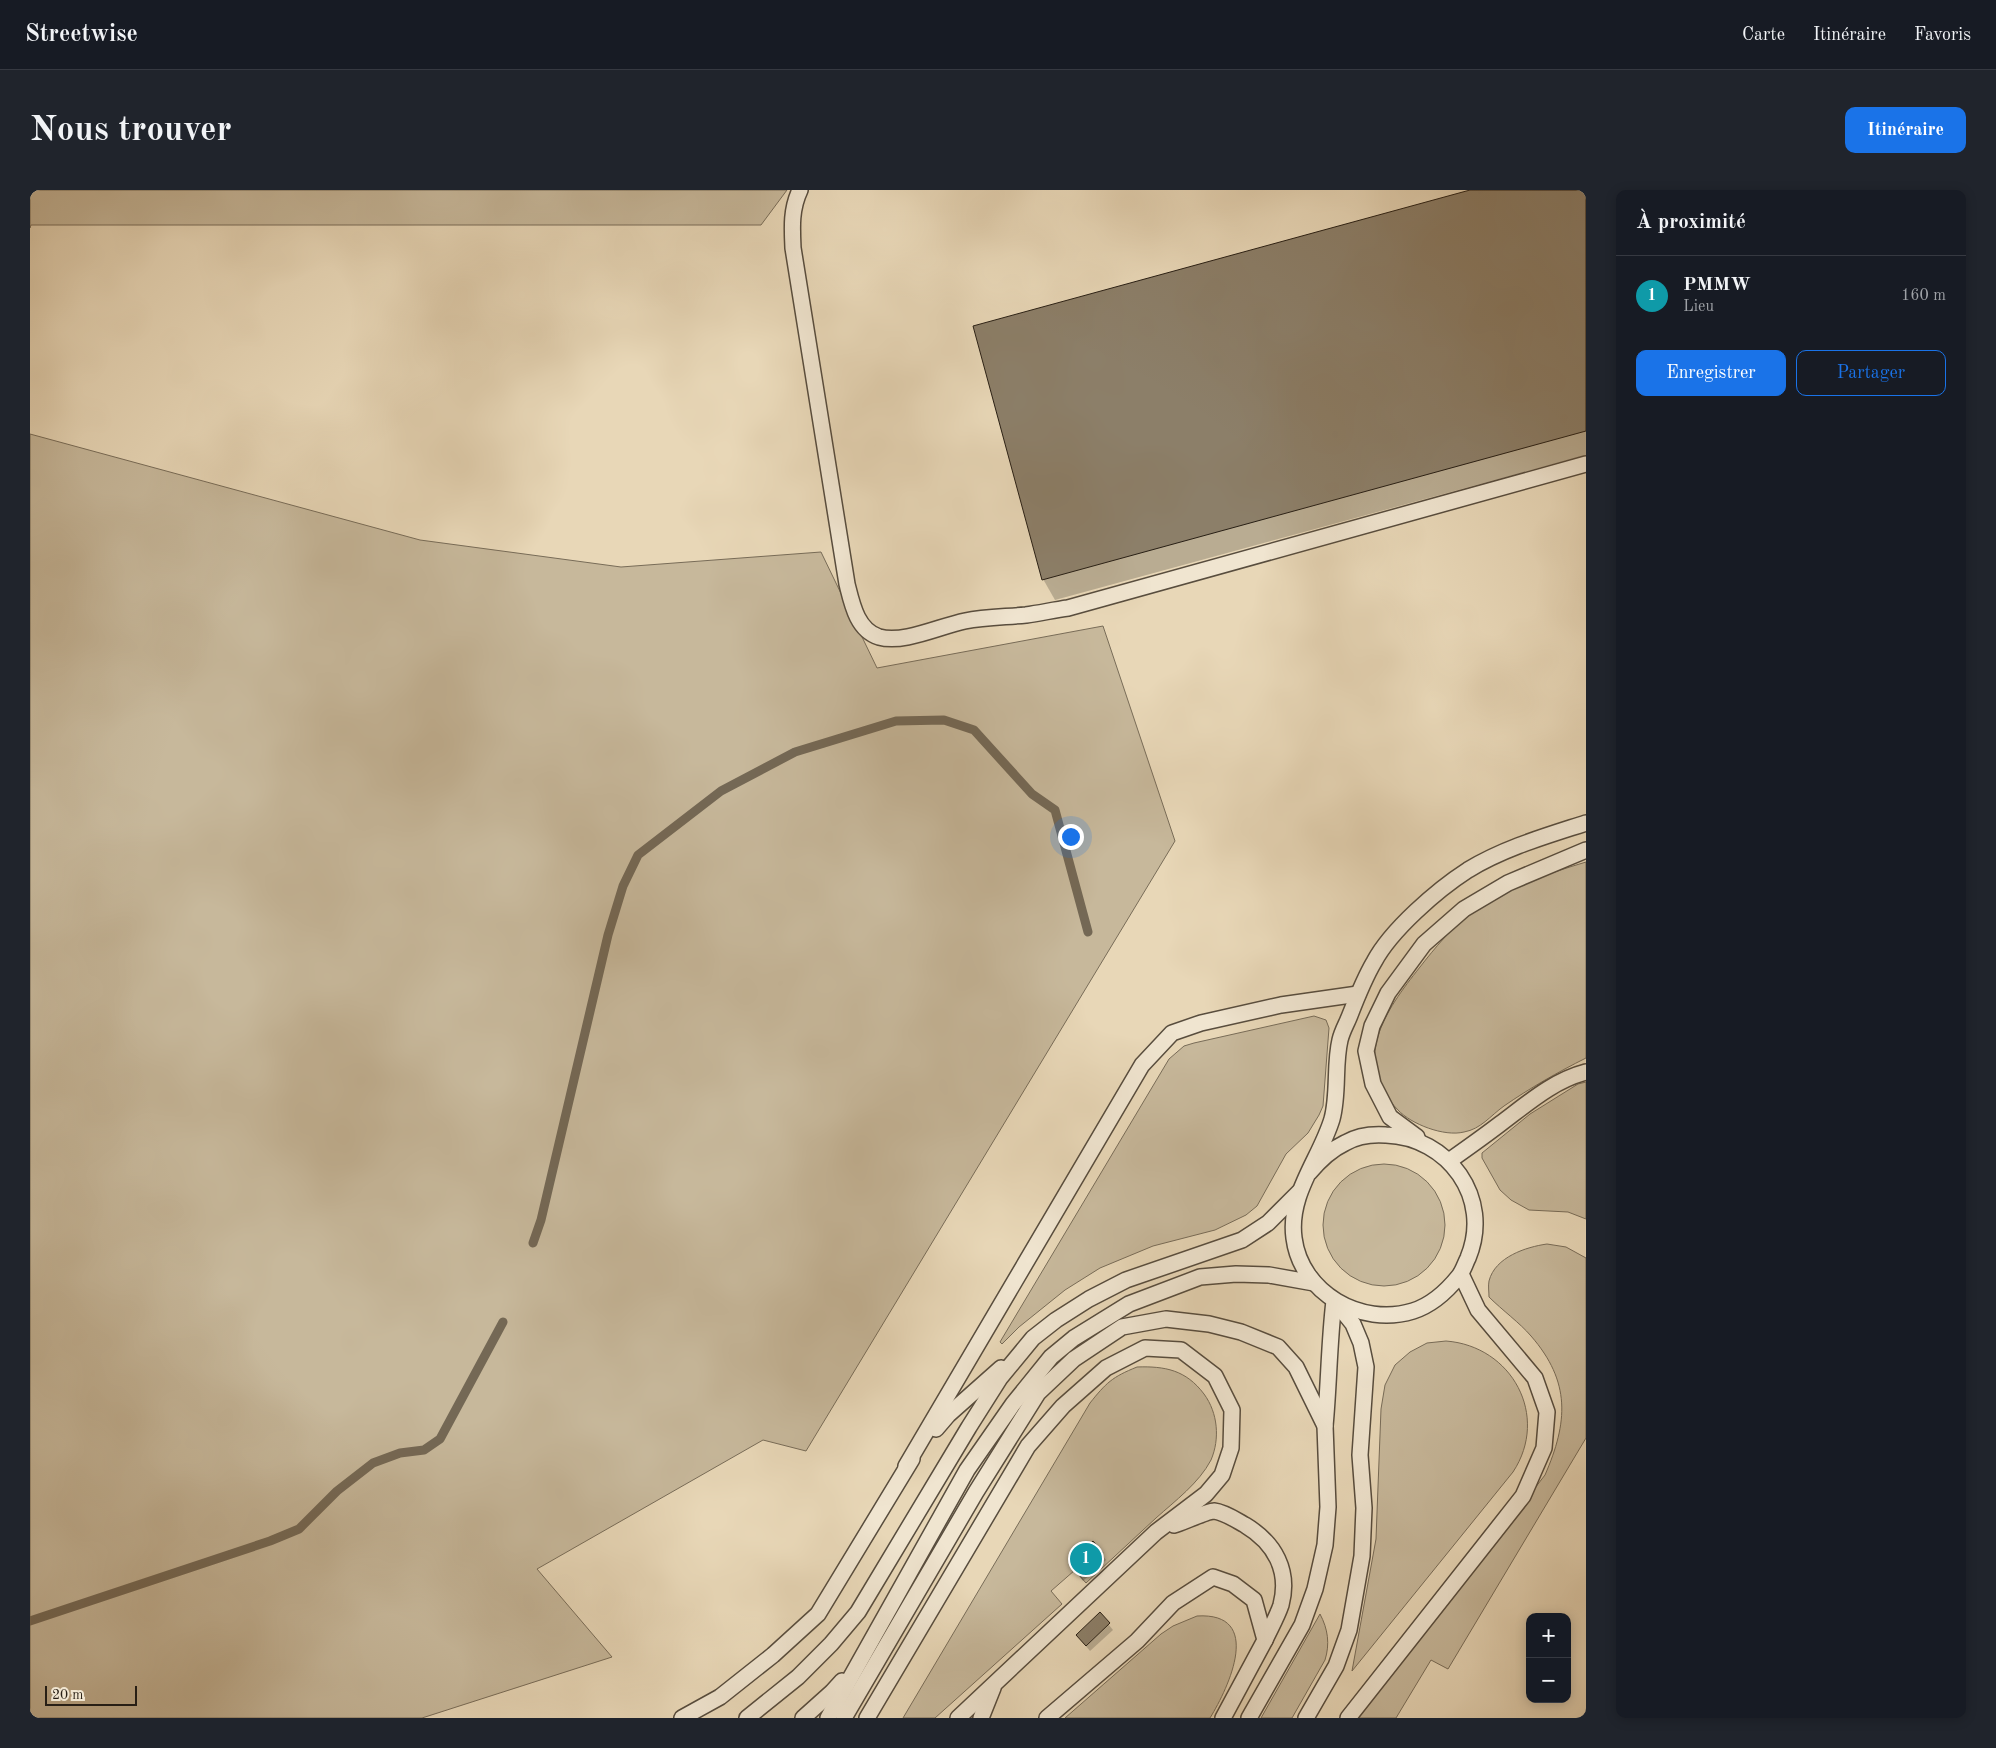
<!DOCTYPE html>
<html lang="fr">
<head>
<meta charset="utf-8">
<style>
  :root { --surface:#171b24; --page:#20242c; --text:#f1f3f6; --muted:#9ea1a6; --line:#363941; --accent:#1a73e8 }
  body { margin:0; font-family:"Old Standard TT",serif; background:var(--page); color:var(--text) }
  .controls { position:absolute; right:15px; bottom:15px; display:grid; overflow:hidden; border-radius:10px; box-shadow:0 2px 12px #0003 }
  .controls button { width:45px; height:45px; display:grid; place-items:center; padding:0; border:0; border-bottom:1px solid var(--line); background:var(--surface); color:var(--text); font:25px sans-serif }
  .scale { position:absolute; left:15px; bottom:12px; width:92px; box-sizing:border-box; padding-left:5px; border:2px solid #281f15; border-top:0; font-size:14px; line-height:18px; white-space:nowrap; color:#281f15; -webkit-text-stroke:4px #f0e5d0; paint-order:stroke }
  .you { position:absolute; left:1040px; top:646px; width:18px; height:18px; margin:-12px; border:4px solid #fff; border-radius:50%; background:#1a73e8; box-shadow:0 0 0 8px #1a73e833 }
  .badge { display:grid; place-items:center; width:32px; height:32px; border-radius:50%; background:var(--accent); color:#fff; font-size:16px; font-weight:700 }
  .pin { position:absolute; translate:-50% -50%; border:2px solid #fff; box-shadow:0 1px 5px #0006 }
  .list { margin:0; padding:0; list-style:none }
  h2 { display:flex; justify-content:space-between; align-items:center; height:65px; margin:0; padding:0 20px; font-size:21px }
  h2 small { font-size:16px; font-weight:400; color:var(--muted) }
  .list li { display:grid; grid-template-columns:32px 1fr auto; gap:15px; align-items:center; box-sizing:border-box; height:80px; padding:0 20px; border-top:1px solid var(--line) }
  .list b { display:block; font-size:19px; white-space:nowrap }
  .list p { margin:0; font-size:16px; white-space:nowrap; color:var(--muted) }
  .list em { font-size:16px; font-style:normal; color:var(--muted) }
  .actions { display:flex; gap:10px; padding:15px 20px }
  .actions a { flex:1; padding:11px 0; border:1px solid var(--accent); border-radius:10px; text-align:center; font-size:18px; color:var(--accent) }
  .actions .main { background:var(--accent); color:#fff }
  .map { position:relative; flex:none; width:1556px; height:1528px; overflow:hidden; border-radius:10px }
  header { display:flex; align-items:center; gap:30px; box-sizing:border-box; height:70px; padding:0 25px; background:var(--surface); border-bottom:1px solid var(--line) }
  header strong { font-size:24px }
  nav { display:flex; gap:28px; margin-inline-start:auto; font-size:18px }
  .intro { display:flex; align-items:center; justify-content:space-between; box-sizing:border-box; height:120px; padding:0 30px }
  h1 { margin:0; font-size:35px }
  .button { padding:12px 22px; border-radius:10px; background:var(--accent); color:#fff; font-size:18px; font-weight:700 }
  main { display:flex; gap:30px; padding:0 30px }
  aside { flex:1; background:var(--surface); border-radius:10px; box-shadow:0 2px 12px #0003 }
  .map>svg:first-child { display:block }
  .green { fill:#c7b89b; stroke:#786c58 }
  .shadow { fill:#0003 }
  .lines { fill:none; stroke-linecap:round; stroke-linejoin:round }
  .stream { stroke:#746855; stroke-width:9 }
  .building { fill:#8c7f69; stroke:#281f15 }
  .service-casing { stroke:#584d3e; stroke-width:18 }
  .service { stroke:#f0e5d0; stroke-width:15 }
</style>
</head>
<body>
<header>
<strong>Streetwise</strong>
<nav><a>Carte</a><a>Itinéraire</a><a>Favoris</a></nav>
</header>
<div class="intro"><h1>Nous trouver</h1><a class="button">Itinéraire</a></div>
<main>
<div class="map">
<svg width="1556" height="1528" viewBox="0 0 1556 1528">
  <rect width="100%" height="100%" fill="#e8d7b7"/>
  <filter id="stains"><feTurbulence type="fractalNoise" baseFrequency=".004" numOctaves="4"/><feColorMatrix values="0 0 0 0 .2 0 0 0 0 .09 0 0 0 0 .02 0 0 0 .5 -.17"/></filter>
  <radialGradient id="worn" r=".72"><stop offset=".6" stop-color="#630" stop-opacity="0"/><stop offset="1" stop-color="#630" stop-opacity=".3"/></radialGradient>
  <g class="green">
    <path d="M0,0H757L731,35H1L0,38Z"/>
    <path d="M0,244L390,350L591,377L791,362L847,478L1073,436L1145,651L776,1261L733,1250L507,1379L582,1467L392,1528H0Z"/>
    <path d="M1556,672V868C1528,882 1500,898 1474,916C1460,926 1451,939 1434,942C1414,947 1381,934 1368,920C1320,871 1355,821 1390,777C1404,759 1423,736 1442,722C1476,698 1516,684 1556,672Z"/>
    <path d="M1284,826L1296,830L1299,838L1293,916L1289,925L1278,943L1256,964L1227,1016L1216,1025L1185,1040L1123,1056L1070,1078L1035,1100L989,1137L972,1154L970,1152L1139,869L1154,856L1164,853Z"/>
    <path d="M1556,892V1029L1538,1022L1499,1020L1481,1010L1470,1000L1452,968V963L1500,924L1548,894Z"/>
    <circle cx="1354" cy="1035" r="61"/>
    <path d="M1517,1054L1536,1057L1556,1068V1248L1418,1479L1401,1470L1366,1528H1327L1515,1285C1538,1232 1541,1192 1501,1146C1490,1133 1472,1120 1459,1107C1459,1102 1458,1096 1459,1091C1465,1067 1496,1057 1517,1054Z"/>
    <path d="M1416,1151C1482,1156 1520,1226 1483,1282L1322,1481L1346,1349L1351,1219L1355,1195L1365,1175L1380,1162L1397,1153Z"/>
    <path d="M1107,1177C1135,1176 1156,1180 1174,1204C1188,1223 1190,1249 1181,1270C1169,1293 1145,1311 1126,1328C1103,1350 1079,1371 1056,1393L1049,1385L1073,1363L1063,1352L1039,1374L1045,1380L1021,1401L1032,1414L905,1528H873L1060,1213C1076,1193 1082,1187 1107,1177Z"/>
    <path d="M1290,1424C1298,1439 1300,1454 1295,1470L1262,1528H1231Z"/>
    <path d="M1167,1426C1234,1422 1199,1497 1180,1528H1035L1131,1444L1143,1436Z"/>
  </g>
  <g class="shadow">
    <path d="M1444,0H1556V265L1025,410L1013,389Z"/>
    <path d="M1063,1353L1076,1370L1053,1391L1040,1375Z"/>
    <path d="M1070,1424L1083,1440L1060,1461L1047,1445Z"/>
  </g>
  <g class="lines">
    <g class="stream">
      <path d="M503,1053L511,1030L578,745L593,696L608,665L691,601L765,562L866,531L914,530L944,540L1002,604L1025,620L1058,742"/>
      <path d="M0,1431L240,1351L269,1339L307,1301L343,1273L370,1263L394,1260L410,1249L473,1132"/>
    </g>
  </g>
  <g class="building">
    <path d="M1440,0H1556V241L1012,390L943,136Z"/>
    <path d="M1063,1351L1073,1363L1049,1385L1039,1374Z"/>
    <path d="M1070,1422L1080,1433L1056,1456L1046,1445Z"/>
  </g>
  <g class="lines">
    <defs>
      <g id="service">
        <path d="M770,0C761,19 762,37 763,58L817,394C822,414 827,440 849,447C874,454 910,436 935,431C955,427 976,427 996,425C1010,423 1024,420 1038,418L1556,274"/>
        <path d="M1387,947L1360,927L1343,894L1336,861L1342,836L1358,803L1394,754L1434,719L1478,693L1556,660"/>
        <path d="M1419,971C1436,959 1453,947 1470,934C1497,914 1522,891 1556,882"/>
        <path d="M1279,983C1289,971 1300,960 1315,953C1327,946 1342,944 1356,945C1418,947 1463,1008 1438,1068C1435,1074 1433,1081 1429,1086C1417,1101 1402,1115 1383,1121C1331,1137 1271,1103 1264,1048C1258,1004 1290,969 1302,929C1309,903 1304,875 1310,850C1312,841 1317,833 1320,825C1327,807 1334,789 1344,772C1361,740 1407,700 1438,680C1474,658 1516,646 1556,633"/>
        <path d="M1295,1236C1299,1194 1299,1153 1304,1111"/>
        <path d="M906,1239L918,1225L971,1178"/>
        <path d="M876,1276L1112,875L1142,843L1171,833L1251,815L1328,804"/>
        <path d="M1144,1335C1152,1333 1177,1321 1184,1321C1194,1322 1206,1330 1215,1335C1245,1353 1260,1381 1251,1415C1247,1427 1240,1439 1235,1450"/>
        <path d="M652,1528L690,1507L743,1465L788,1424L882,1269"/>
        <path d="M717,1528L768,1487L801,1454L828,1422L939,1237L970,1188L1003,1148L1026,1130L1059,1109L1096,1090L1212,1050L1238,1033L1269,1002"/>
        <path d="M773,1528L802,1502L812,1491"/>
        <path d="M798,1528L937,1280L983,1214L1021,1167L1044,1148L1099,1114L1170,1087L1206,1084L1239,1085L1284,1093"/>
        <path d="M814,1528L946,1302L1008,1203L1044,1169L1092,1137L1136,1129L1179,1134L1211,1142L1248,1157L1266,1177L1295,1236L1298,1317L1295,1355L1285,1399L1272,1435L1219,1528"/>
        <path d="M837,1528L998,1256L1033,1216L1076,1178L1115,1158L1151,1160L1185,1186L1202,1220L1201,1258L1192,1285L1176,1304L1126,1342L928,1528"/>
        <path d="M951,1528L963,1498"/>
        <path d="M1017,1528L1107,1451L1143,1413L1183,1387L1203,1394L1224,1410L1235,1450L1193,1528"/>
        <path d="M1276,1528L1306,1476L1319,1440L1332,1366L1334,1318L1330,1265L1336,1177L1331,1153L1323,1134L1307,1114"/>
        <path d="M1318,1528L1493,1306L1514,1258L1517,1222L1505,1188L1448,1120L1431,1084"/>
      </g>
    </defs>
    <use href="#service" class="service-casing"/>
    <use href="#service" class="service"/>
  </g>
  <rect width="100%" height="100%" filter="url(#stains)"/>
  <rect width="100%" height="100%" fill="url(#worn)"/>
</svg>
<div class="controls">
<button>+</button>
<button>−</button>
</div>
<div class="scale">20 m</div>
<div class="you"></div>
<div class="pin badge" style="left:1056px;top:1369px;background:#0f9aa8">1</div>
</div>
<aside>
<h2>À proximité<small></small></h2>
<ul class="list">
<li><span class="badge" style="background:#0f9aa8">1</span><div><b>PMMW</b><p>Lieu</p></div><em>160 m</em></li>
</ul>
<div class="actions"><a class="main">Enregistrer</a><a>Partager</a></div>
</aside>
</main>
</body>
</html>
